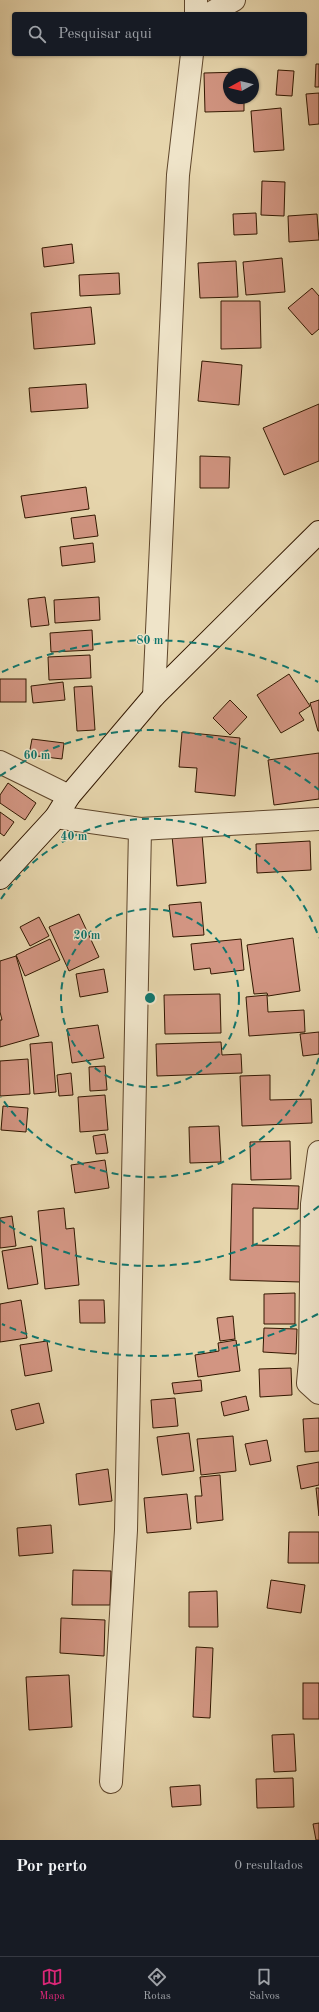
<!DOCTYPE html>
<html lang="pt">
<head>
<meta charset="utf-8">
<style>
  :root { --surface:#171b24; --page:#20242c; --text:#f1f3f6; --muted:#9ea1a6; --line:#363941; --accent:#db2777 }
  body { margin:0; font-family:"Old Standard TT",serif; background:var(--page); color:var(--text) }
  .compass { position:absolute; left:223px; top:68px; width:36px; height:36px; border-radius:50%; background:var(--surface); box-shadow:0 1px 3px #0004; rotate:262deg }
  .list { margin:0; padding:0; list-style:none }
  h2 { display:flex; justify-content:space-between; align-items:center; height:52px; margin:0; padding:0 16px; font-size:17px }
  h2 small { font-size:13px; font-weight:400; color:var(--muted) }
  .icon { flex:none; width:22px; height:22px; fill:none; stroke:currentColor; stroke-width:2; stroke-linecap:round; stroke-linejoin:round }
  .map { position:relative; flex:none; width:319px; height:1840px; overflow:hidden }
  .search { position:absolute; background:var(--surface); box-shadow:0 1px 3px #0004; left:12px; right:12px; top:12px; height:44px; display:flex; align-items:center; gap:10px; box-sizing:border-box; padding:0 14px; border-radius:4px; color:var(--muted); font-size:15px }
  .sheet { height:116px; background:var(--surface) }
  nav { display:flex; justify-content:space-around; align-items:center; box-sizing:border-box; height:56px; border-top:1px solid var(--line); background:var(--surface); font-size:11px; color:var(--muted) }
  nav a { display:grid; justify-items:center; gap:2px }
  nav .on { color:var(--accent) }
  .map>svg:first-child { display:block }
  .building { fill:#d29582; stroke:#321700 }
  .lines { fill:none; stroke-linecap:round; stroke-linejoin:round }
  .street-casing { stroke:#5f462b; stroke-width:24 }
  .secondary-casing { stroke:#321700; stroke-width:24 }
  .street { stroke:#efe4c9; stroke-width:22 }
  .secondary { stroke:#efe4c9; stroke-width:22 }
  .ring { fill:none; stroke:#0f766e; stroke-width:2; stroke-dasharray:7 5 }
  .centre { fill:#0f766e; stroke:#efe4c9; stroke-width:2 }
  .ring-label { font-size:12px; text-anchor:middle; font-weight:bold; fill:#0f766e; stroke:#efe4c9; stroke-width:3; stroke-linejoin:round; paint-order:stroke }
</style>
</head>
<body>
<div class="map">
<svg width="319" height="1840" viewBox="0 0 319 1840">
  <rect width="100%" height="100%" fill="#e6d5ac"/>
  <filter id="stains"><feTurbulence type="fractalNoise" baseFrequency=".005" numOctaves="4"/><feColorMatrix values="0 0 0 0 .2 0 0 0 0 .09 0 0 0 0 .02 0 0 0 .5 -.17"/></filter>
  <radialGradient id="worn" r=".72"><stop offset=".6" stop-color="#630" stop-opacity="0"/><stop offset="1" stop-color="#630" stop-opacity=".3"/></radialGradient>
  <g class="building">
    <path d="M316,64H319V87H315Z"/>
    <path d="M278,70L294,71L292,96L276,95Z"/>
    <path d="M243,72V74H229V98H244V111L205,112L204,73Z"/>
    <path d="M319,93V124L309,125L306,94Z"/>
    <path d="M281,108L284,150L254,152L251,111Z"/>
    <path d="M262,181L285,182L284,216L261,215Z"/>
    <path d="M256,213L257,234L234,235L233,214Z"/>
    <path d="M317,214L319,240L289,242L288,216Z"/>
    <path d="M72,244L74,263L44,267L42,248Z"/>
    <path d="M282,258L285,292L246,295L243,262Z"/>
    <path d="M236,261L238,297L200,298L198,263Z"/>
    <path d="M119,273L120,294L80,296L79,275Z"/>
    <path d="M312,288L319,296V329L312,335L288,308Z"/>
    <path d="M221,301H260L261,348L221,349Z"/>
    <path d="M91,307L95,344L34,349L31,313Z"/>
    <path d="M202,361L242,365L239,405L198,401Z"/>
    <path d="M86,384L88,408L31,412L29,388Z"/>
    <path d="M319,404V461L284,475L263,428Z"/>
    <path d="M200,456L230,457L229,488H200Z"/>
    <path d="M86,487L89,509L25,518L21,496Z"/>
    <path d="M95,515L98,536L74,539L71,518Z"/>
    <path d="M93,543L95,562L62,566L60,547Z"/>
    <path d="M45,597L49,625L31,627L28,599Z"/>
    <path d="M99,597L100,620L55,623L54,600Z"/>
    <path d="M92,630L93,650L51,652L50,633Z"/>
    <path d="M90,655L91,678L49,680L48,657Z"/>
    <path d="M289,674L310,706L299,713L304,720L281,733L257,695Z"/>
    <rect x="0" y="679" width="26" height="23"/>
    <path d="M63,682L65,700L33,703L31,686Z"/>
    <path d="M92,686L95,730L77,731L74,687Z"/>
    <path d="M230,700L247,717L230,735L213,718Z"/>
    <path d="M319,700V731H318L310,703Z"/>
    <path d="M182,732L240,738L235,796L195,792L197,768L179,767Z"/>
    <path d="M32,739L64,743L62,759L29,755Z"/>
    <path d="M319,753V799L274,805L268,760Z"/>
    <path d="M8,783L36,803L25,820L0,803V795Z"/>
    <path d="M0,812L14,822L4,836L0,833Z"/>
    <path d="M202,834L206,883L177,886L172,836Z"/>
    <path d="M310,841L311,870L257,873L256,844Z"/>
    <path d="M201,902L204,935L173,937L169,905Z"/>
    <path d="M79,914L99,957L69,971L49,927Z"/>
    <path d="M39,917L49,936L30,946L20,927Z"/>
    <path d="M293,938L300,991L268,996L267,993L254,994L247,945Z"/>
    <path d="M50,939L60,960L25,976L16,955Z"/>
    <path d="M241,939L244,970L211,974L210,968L194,970L191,944Z"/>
    <path d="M16,956L39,1036L0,1047V1020H2L0,1012V961Z"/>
    <path d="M104,969L108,992L80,997L76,974Z"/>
    <path d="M220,994L221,1033L165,1034L164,995Z"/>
    <path d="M267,995L268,1012L304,1010L305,1032L249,1036L246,997Z"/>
    <path d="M98,1025L104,1058L72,1063L67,1029Z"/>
    <path d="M319,1032V1054L303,1056L300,1034Z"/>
    <path d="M52,1042L56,1092L34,1094L30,1044Z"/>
    <path d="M221,1042L222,1055L241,1054L242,1073L157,1076L156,1044Z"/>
    <path d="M28,1059L30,1094L0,1096V1061Z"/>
    <path d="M105,1066L107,1090L90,1091L89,1067Z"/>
    <path d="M71,1073L73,1095L59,1096L57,1075Z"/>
    <path d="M270,1075V1100L311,1099L312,1123L242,1126L240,1076Z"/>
    <path d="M105,1095L108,1130L80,1132L78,1097Z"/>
    <path d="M3,1106L28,1108L26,1132L1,1130Z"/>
    <path d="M219,1126L221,1162L190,1163L189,1127Z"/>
    <path d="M105,1134L108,1153L96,1154L93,1136Z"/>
    <path d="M290,1141L291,1179L251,1180L250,1142Z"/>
    <path d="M105,1160L109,1188L75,1193L71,1165Z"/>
    <path d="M232,1184L299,1186L298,1209L253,1208V1245L302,1246L301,1282L230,1280Z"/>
    <path d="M64,1208L66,1229L74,1228L79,1285L45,1289L38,1211Z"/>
    <path d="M12,1216L16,1246L0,1248V1218Z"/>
    <path d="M32,1246L38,1284L8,1289L2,1251Z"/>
    <path d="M295,1293V1324H264V1294Z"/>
    <path d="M21,1300L27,1338L0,1342V1304Z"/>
    <path d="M79,1300H104L105,1323H80Z"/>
    <path d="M233,1316L235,1339L220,1341L217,1318Z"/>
    <path d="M264,1328L297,1329L296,1354L263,1352Z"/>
    <path d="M236,1340L240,1371L198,1377L195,1355L219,1351L218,1343Z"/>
    <path d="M47,1341L52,1371L25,1376L20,1345Z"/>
    <path d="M291,1368L292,1395L260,1397L259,1369Z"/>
    <path d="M201,1380L202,1391L174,1394L172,1383Z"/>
    <path d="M246,1396L249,1410L224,1416L221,1402Z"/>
    <path d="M175,1398L178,1426L153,1428L151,1400Z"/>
    <path d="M39,1403L44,1423L16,1430L11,1410Z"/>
    <path d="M319,1418V1451L305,1452L303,1419Z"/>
    <path d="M189,1433L194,1471L162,1475L157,1437Z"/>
    <path d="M233,1436L236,1471L201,1475L197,1439Z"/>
    <path d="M267,1440L271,1461L250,1465L245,1444Z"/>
    <path d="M319,1462V1485L301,1489L297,1466Z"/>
    <path d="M108,1469L112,1501L79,1505L76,1474Z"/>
    <path d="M220,1475L223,1520L197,1523L195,1496H202L200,1477Z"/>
    <path d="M316,1488H319V1516Z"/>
    <path d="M187,1494L191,1529L147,1533L144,1498Z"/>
    <path d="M51,1525L53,1553L19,1556L17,1528Z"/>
    <path d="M289,1532H319V1563H288Z"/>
    <path d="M73,1570L111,1571L110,1605H72Z"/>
    <path d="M271,1580L305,1585L301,1613L267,1608Z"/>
    <path d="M217,1591L218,1627H189V1592Z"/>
    <path d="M61,1618L105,1620L104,1656L60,1653Z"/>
    <path d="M196,1647L213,1648L210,1718L193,1717Z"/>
    <path d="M69,1675L72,1727L29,1730L26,1677Z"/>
    <rect x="303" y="1683" width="16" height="36"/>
    <path d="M294,1734L296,1771L274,1772L272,1735Z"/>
    <path d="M293,1778L294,1807L257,1808L256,1779Z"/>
    <path d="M200,1785L201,1805L172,1807L170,1787Z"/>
    <path d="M319,1823V1840H316L313,1824Z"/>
  </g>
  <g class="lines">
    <defs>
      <g id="street">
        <path d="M196,14V0"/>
        <path d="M209,14L234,0"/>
        <path d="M154,696L178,175L192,54"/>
        <path d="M0,762L69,796"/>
        <path d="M56,817L140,829L319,819"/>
        <path d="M319,1152L312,1204L310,1361L308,1383L319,1393"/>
        <path d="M111,1782L126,1530L140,829"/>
      </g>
      <path id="secondary" d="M0,878L56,817L69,796L154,696L319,532"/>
    </defs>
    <use href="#street" class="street-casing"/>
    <use href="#secondary" class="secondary-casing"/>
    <use href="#street" class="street"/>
    <use href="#secondary" class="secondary"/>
  </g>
  <g class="ring">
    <circle cx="150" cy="998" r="89"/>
    <path d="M319 1058A179 179 0 0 1 1 1097M1 899A179 179 0 0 1 319 938"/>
    <path d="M319 1206A268 268 0 0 1 0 1220M0 776A268 268 0 0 1 319 790"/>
    <path d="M318 1314A358 358 0 0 1 2 1324M2 672A358 358 0 0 1 318 682"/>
  </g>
  <circle cx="150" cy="998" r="6" class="centre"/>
  <g class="ring-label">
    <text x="150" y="644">80 m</text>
    <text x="37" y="759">60 m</text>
    <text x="74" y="840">40 m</text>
    <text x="87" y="939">20 m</text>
  </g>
  <rect width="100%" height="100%" filter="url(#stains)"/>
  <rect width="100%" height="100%" fill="url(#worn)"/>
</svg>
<svg class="compass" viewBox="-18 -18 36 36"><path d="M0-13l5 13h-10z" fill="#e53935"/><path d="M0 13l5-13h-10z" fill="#9ea1a6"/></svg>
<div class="search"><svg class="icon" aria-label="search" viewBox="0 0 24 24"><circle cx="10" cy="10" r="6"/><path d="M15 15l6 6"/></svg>Pesquisar aqui</div>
</div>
<section class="sheet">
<h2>Por perto<small>0 resultados</small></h2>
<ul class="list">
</ul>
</section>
<nav>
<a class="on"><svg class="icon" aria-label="map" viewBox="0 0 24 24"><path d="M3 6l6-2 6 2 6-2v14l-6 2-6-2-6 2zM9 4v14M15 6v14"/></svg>Mapa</a>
<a><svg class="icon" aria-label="directions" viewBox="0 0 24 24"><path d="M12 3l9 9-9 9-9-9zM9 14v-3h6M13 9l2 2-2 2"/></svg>Rotas</a>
<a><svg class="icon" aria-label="saved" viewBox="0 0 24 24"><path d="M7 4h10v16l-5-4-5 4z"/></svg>Salvos</a>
</nav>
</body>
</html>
